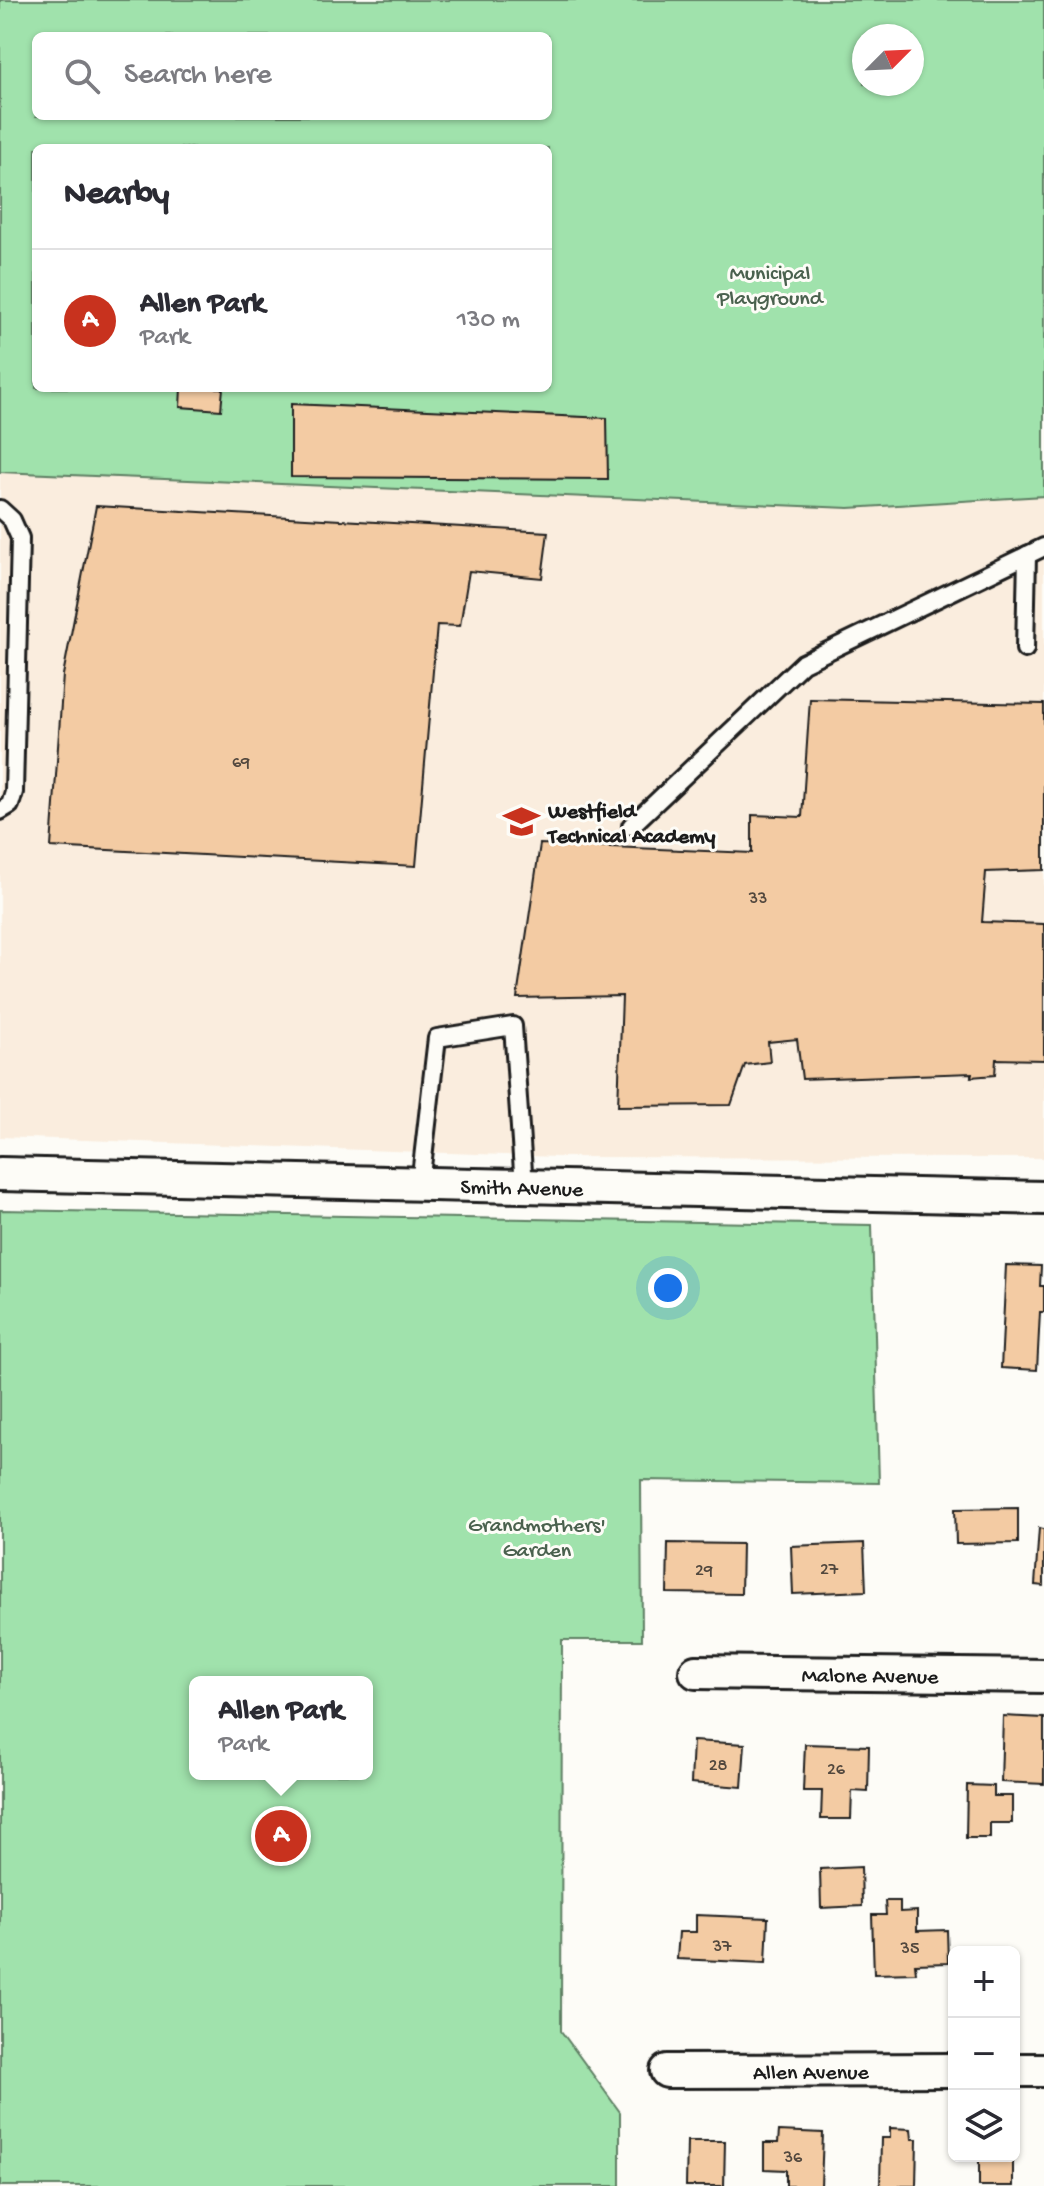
<!DOCTYPE html>
<html lang="en">
<head>
<meta charset="utf-8">
<style>
  :root { --surface:#fff; --page:#f7f7f7; --text:#2b2b33; --muted:#7c7c81; --line:#e1e1e2; --accent:#c8321e }
  body { margin:0; font-family:"Gochi Hand",sans-serif; background:var(--page); color:var(--text) }
  .controls { position:absolute; right:24px; bottom:24px; display:grid; overflow:hidden; border-radius:12px; box-shadow:0 2px 6px #0004 }
  .controls button { width:72px; height:72px; display:grid; place-items:center; padding:0; border:0; border-bottom:2px solid var(--line); background:var(--surface); color:var(--text); font:40px sans-serif }
  .compass { position:absolute; left:852px; top:24px; width:72px; height:72px; border-radius:50%; background:var(--surface); box-shadow:0 2px 6px #0004; rotate:66deg }
  .you { position:absolute; left:668px; top:1288px; width:28px; height:28px; margin:-20px; border:6px solid #fff; border-radius:50%; background:#1a73e8; box-shadow:0 0 0 12px #1a73e833 }
  .badge { display:grid; place-items:center; width:52px; height:52px; border-radius:50%; background:var(--accent); color:#fff; font-size:26px; font-weight:700 }
  .pin { position:absolute; translate:-50% -50%; border:4px solid #fff; box-shadow:0 2px 8px #0006 }
  .popup { position:absolute; left:189px; top:1676px; width:184px; height:104px; box-sizing:border-box; display:grid; place-content:center; border-radius:12px; background:var(--surface); filter:drop-shadow(0 2px 6px #0005); font-size:26px; white-space:nowrap; color:var(--muted) }
  .popup b { font-size:30px; color:var(--text) }
  .popup::after { content:''; position:absolute; left:50%; top:100%; margin-left:-16px; border:16px solid transparent; border-top-color:var(--surface) }
  .list { margin:0; padding:0; list-style:none }
  h2 { display:flex; justify-content:space-between; align-items:center; height:104px; margin:0; padding:0 32px; font-size:34px }
  h2 small { font-size:26px; font-weight:400; color:var(--muted) }
  .list li { display:grid; grid-template-columns:52px 1fr auto; gap:24px; align-items:center; box-sizing:border-box; height:144px; padding:0 32px; border-top:2px solid var(--line) }
  .list b { display:block; font-size:30px; white-space:nowrap }
  .list p { margin:0; font-size:26px; white-space:nowrap; color:var(--muted) }
  .list em { font-size:26px; font-style:normal; color:var(--muted) }
  .icon { flex:none; width:44px; height:44px; fill:none; stroke:currentColor; stroke-width:2; stroke-linecap:round; stroke-linejoin:round }
  .map { position:relative; flex:none; width:1044px; height:2186px; overflow:hidden }
  .search { position:absolute; background:var(--surface); box-shadow:0 2px 6px #0004; left:32px; top:32px; width:520px; height:88px; display:flex; align-items:center; gap:20px; box-sizing:border-box; padding:0 28px; border-radius:12px; color:var(--muted); font-size:30px }
  .panel { position:absolute; background:var(--surface); box-shadow:0 2px 6px #0004; left:32px; top:144px; width:520px; height:248px; border-radius:12px }
  .map>svg:first-child { display:block }
  .built { fill:#faedde }
  .green { fill:#a0e2ac; stroke:#5e7f64; stroke-width:2; fill-rule:evenodd }
  .building { fill:#f3cba3; stroke:#1c1c1c; stroke-width:2 }
  .lines { fill:none; stroke-linecap:round; stroke-linejoin:round }
  .lane-casing { stroke:#1c1c1c; stroke-width:22 }
  .street-casing { stroke:#1c1c1c; stroke-width:38 }
  .lane { stroke:#fdfcf7; stroke-width:16 }
  .street { stroke:#fdfcf7; stroke-width:32 }
  .labels { text-anchor:middle; stroke-width:6; stroke-linejoin:round; paint-order:stroke }
  .number-label { font-size:18px; fill:#52483e }
  .park-label { font-size:22px; fill:#4a614e; stroke:#fdfcf7 }
  .poi-label { font-size:22px; font-weight:bold; fill:#1c1c1c; stroke:#fdfcf7; text-anchor:start }
  .street-label { font-size:22px; fill:#1c1c1c; stroke:#fdfcf7 }
</style>
</head>
<body>
<div class="map">
<svg width="1044" height="2186" viewBox="0 0 1044 2186">
  <rect width="100%" height="100%" fill="#fdfcf7"/>
  <filter id="ink" filterUnits="userSpaceOnUse"><feTurbulence type="fractalNoise" baseFrequency=".0125" numOctaves="2"/><feDisplacementMap in="SourceGraphic" scale="16" xChannelSelector="R" yChannelSelector="G"/><feConvolveMatrix kernelMatrix="1 2 1 2 8 2 1 2 1" color-interpolation-filters="sRGB"/></filter>
  <g filter="url(#ink)">
    <path class="built" d="M0,472L849,508L1044,496V1158L558,1157L0,1137Z"/>
    <g class="green">
      <path d="M0,0H1044V496L849,508L0,472ZM36,36H548V116H36ZM864,36H912V84H864ZM36,148H548V388H36Z"/>
      <path d="M0,1210L872,1225L879,1483L641,1480L642,1640H562L561,2031L620,2112V2186H0ZM195,1682H367V1774H195Z"/>
    </g>
    <g class="building">
      <path d="M181,388H223L221,410L180,407Z"/>
      <path d="M291,404L607,418L608,479L291,477Z"/>
      <path d="M96,506L548,532L542,578L469,571L460,626L437,625L416,866L51,847L63,675Z"/>
      <path d="M810,699L1044,704V870L986,872L982,922L1044,924V1060L996,1059L995,1075L971,1077L972,1073L802,1079L797,1039L768,1042L770,1062L745,1065L731,1105L618,1106L622,996L517,998L540,844L752,853V815L802,817Z"/>
      <path d="M1006,1265L1041,1266L1040,1286H1044V1312H1040L1037,1370L1001,1368Z"/>
      <path d="M1018,1508V1543L956,1544L955,1509Z"/>
      <path d="M1039,1528L1044,1529V1586L1035,1585Z"/>
      <path d="M668,1543L742,1544L741,1594L667,1593Z"/>
      <path d="M864,1543L866,1591L793,1594L791,1546Z"/>
      <path d="M1003,1716L1044,1718V1784L1001,1782Z"/>
      <path d="M693,1741L745,1744L742,1787L691,1783Z"/>
      <path d="M805,1744L869,1746L868,1792L852,1791L851,1819H821L822,1791H803Z"/>
      <path d="M967,1785L994,1786V1796H1012V1823H990V1838H966Z"/>
      <path d="M861,1867L862,1906L821,1908L820,1869Z"/>
      <path d="M885,1901H900V1912L917,1911V1931L947,1930L948,1963L915,1964L916,1973L874,1974L872,1915H886Z"/>
      <path d="M696,1915L768,1918L766,1963L677,1959L679,1932H696Z"/>
      <path d="M890,2128L911,2129L912,2139H917L916,2186H880L881,2138H890Z"/>
      <path d="M779,2131L823,2133L821,2186H786V2170L764,2169V2143H778Z"/>
      <path d="M687,2141H725L724,2186H686Z"/>
      <rect x="979" y="2156" width="34" height="30"/>
    </g>
    <g class="lines">
      <defs>
        <g id="lane">
          <path d="M0,509L12,520L20,538L14,792L10,805L0,811"/>
          <path d="M1025,649L1027,555"/>
          <path d="M631,826L803,663L1044,547"/>
          <path d="M420,1184L437,1038L513,1026L524,1186"/>
        </g>
        <g id="street">
          <path id="s1" d="M0,1174L1044,1198"/>
          <path id="s2" d="M696,1672L1044,1676"/>
          <path d="M1014,2070H1044"/>
          <path id="s3" d="M667,2071L954,2070"/>
        </g>
      </defs>
      <use href="#lane" class="lane-casing"/>
      <use href="#street" class="street-casing"/>
      <use href="#lane" class="lane"/>
      <use href="#street" class="street"/>
    </g>
  </g>
  <defs>
    <symbol id="school-bare" viewBox="-9 -9 18 18"><path d="M0-5L7-2L0 1L-7-2ZM-4 1L0 2.5L4 1V4Q0 6-4 4Z" fill="#c8321e" stroke="#fdfcf7" stroke-width="2.5" paint-order="stroke"/></symbol>
  </defs>
  <g fill-rule="evenodd">
    <use href="#school-bare" x="496" y="796" width="51" height="51"/>
  </g>
  <g class="labels">
    <g class="number-label">
      <text x="241" y="767">69</text>
      <text x="758" y="903">33</text>
      <text x="829" y="1574">27</text>
      <text x="704" y="1575">29</text>
      <text x="718" y="1770">28</text>
      <text x="836" y="1774">26</text>
      <text x="722" y="1951">37</text>
      <text x="910" y="1953">35</text>
      <text x="793" y="2162">36</text>
    </g>
    <g class="park-label">
      <text x="770" y="279">Municipal<tspan x="770" dy="25">Playground</tspan></text>
      <text x="537" y="1531">Grandmothers'<tspan x="537" dy="25">Garden</tspan></text>
    </g>
    <g class="poi-label">
      <text x="548" y="817">Westfield<tspan x="548" dy="25">Technical Academy</tspan></text>
    </g>
    <g class="street-label">
      <text dy="8" stroke="none"><textPath href="#s1" startOffset="522">Smith Avenue</textPath></text>
      <text dy="8" stroke="none"><textPath href="#s2" startOffset="174">Malone Avenue</textPath></text>
      <text dy="8" stroke="none"><textPath href="#s3" startOffset="144">Allen Avenue</textPath></text>
    </g>
  </g>
</svg>
<div class="controls">
<button>+</button>
<button>−</button>
<button><svg class="icon" aria-label="layers" viewBox="0 0 24 24"><path d="M12 4l9 5-9 5-9-5zM3 14l9 5 9-5"/></svg></button>
</div>
<svg class="compass" viewBox="-18 -18 36 36"><path d="M0-13l5 13h-10z" fill="#e53935"/><path d="M0 13l5-13h-10z" fill="#7c7c81"/></svg>
<div class="you"></div>
<div class="pin badge" style="left:281px;top:1836px">A</div>
<div class="popup"><b>Allen Park</b>Park</div>
<div class="search"><svg class="icon" aria-label="search" viewBox="0 0 24 24"><circle cx="10" cy="10" r="6"/><path d="M15 15l6 6"/></svg>Search here</div>
<section class="panel">
<h2>Nearby<small></small></h2>
<ul class="list">
<li><span class="badge">A</span><div><b>Allen Park</b><p>Park</p></div><em>130 m</em></li>
</ul>
</section>
</div>
</body>
</html>
